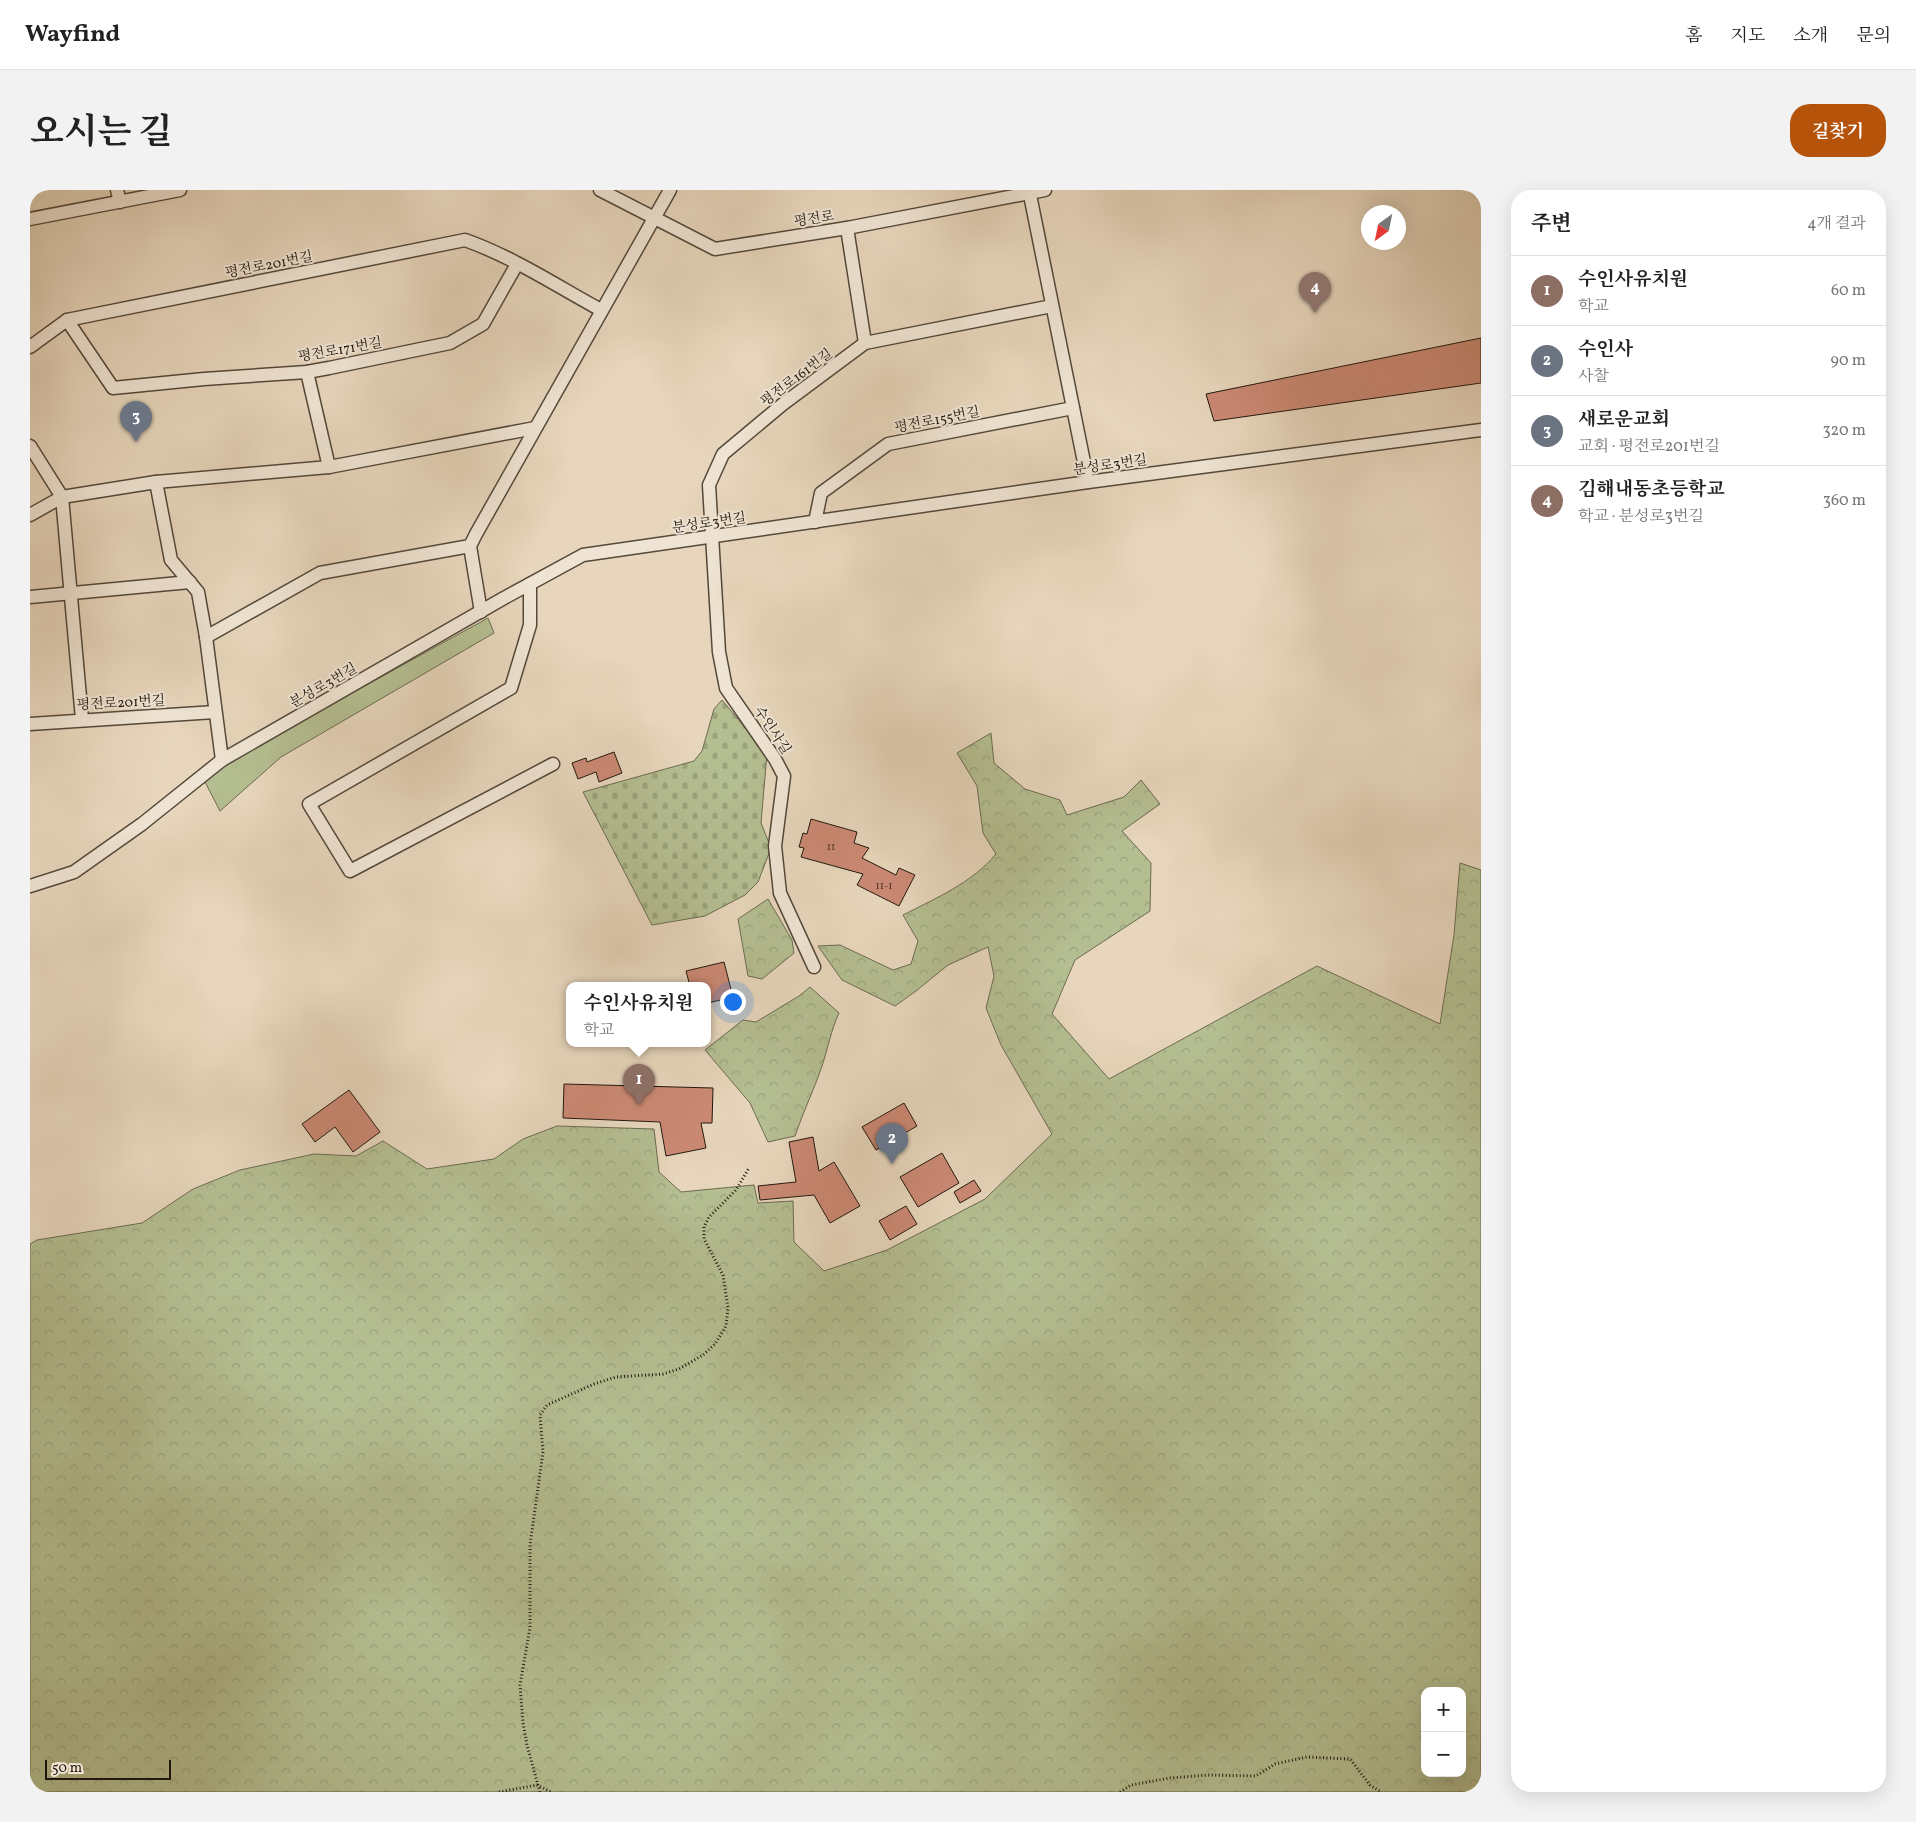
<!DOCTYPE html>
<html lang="ko">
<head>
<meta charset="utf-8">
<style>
  :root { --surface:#fff; --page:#f2f2f2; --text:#222; --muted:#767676; --line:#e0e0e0; --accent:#b45309 }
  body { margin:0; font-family:Vollkorn,"Noto Serif KR",serif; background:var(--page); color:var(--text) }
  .controls { position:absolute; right:15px; bottom:15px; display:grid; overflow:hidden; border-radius:10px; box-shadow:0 5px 20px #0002 }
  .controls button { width:45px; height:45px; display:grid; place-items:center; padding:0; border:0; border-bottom:1px solid var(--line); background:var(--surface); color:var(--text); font:25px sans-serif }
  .compass { position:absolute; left:1331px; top:15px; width:45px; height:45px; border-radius:50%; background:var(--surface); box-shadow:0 5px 20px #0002; rotate:213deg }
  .scale { position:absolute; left:15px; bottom:12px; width:126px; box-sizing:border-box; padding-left:5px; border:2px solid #23180f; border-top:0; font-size:14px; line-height:18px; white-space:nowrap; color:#23180f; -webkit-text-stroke:4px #efe4d3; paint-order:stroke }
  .you { position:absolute; left:702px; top:811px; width:18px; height:18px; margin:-12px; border:4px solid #fff; border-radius:50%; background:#1a73e8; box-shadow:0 0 0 8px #1a73e833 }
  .badge { display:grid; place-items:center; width:32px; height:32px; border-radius:50%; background:var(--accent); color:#fff; font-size:16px; font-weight:700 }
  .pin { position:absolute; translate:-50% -41px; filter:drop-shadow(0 1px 2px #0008) }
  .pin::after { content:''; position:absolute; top:26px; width:18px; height:15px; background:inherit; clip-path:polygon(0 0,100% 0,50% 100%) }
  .popup { position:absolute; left:536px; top:792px; width:145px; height:65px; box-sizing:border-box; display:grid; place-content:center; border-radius:10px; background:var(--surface); filter:drop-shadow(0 1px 4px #0005); font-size:16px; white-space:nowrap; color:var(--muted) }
  .popup b { font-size:19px; color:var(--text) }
  .popup::after { content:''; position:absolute; left:50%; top:100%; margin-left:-10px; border:10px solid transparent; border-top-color:var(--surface) }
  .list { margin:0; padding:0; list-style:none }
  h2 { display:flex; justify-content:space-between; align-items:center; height:65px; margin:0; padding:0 20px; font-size:21px }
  h2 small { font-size:16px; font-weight:400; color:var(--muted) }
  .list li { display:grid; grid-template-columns:32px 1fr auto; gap:15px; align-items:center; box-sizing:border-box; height:70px; padding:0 20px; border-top:1px solid var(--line) }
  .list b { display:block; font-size:19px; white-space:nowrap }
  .list p { margin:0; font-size:16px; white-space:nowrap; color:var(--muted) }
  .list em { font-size:16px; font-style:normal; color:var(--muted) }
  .map { position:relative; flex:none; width:1451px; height:1602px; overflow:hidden; border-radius:20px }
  header { display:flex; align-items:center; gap:30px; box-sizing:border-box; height:70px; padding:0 25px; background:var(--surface); border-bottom:1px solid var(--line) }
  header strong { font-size:24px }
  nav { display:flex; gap:28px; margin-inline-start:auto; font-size:18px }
  .intro { display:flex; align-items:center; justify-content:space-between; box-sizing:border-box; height:120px; padding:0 30px }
  h1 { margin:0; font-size:35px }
  .button { padding:12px 22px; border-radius:20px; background:var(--accent); color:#fff; font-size:18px; font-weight:700 }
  main { display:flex; gap:30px; padding:0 30px }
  aside { flex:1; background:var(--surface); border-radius:20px; box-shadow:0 5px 20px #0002 }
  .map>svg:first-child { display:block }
  .grass { fill:#b4be91; stroke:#6c6b50 }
  .forest { fill:url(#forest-crowns); stroke:#6c6b50; fill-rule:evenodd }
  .cemetery { fill:url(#cemetery-stones); stroke:#6c6b50 }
  .building { fill:#cb8974; stroke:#23180f }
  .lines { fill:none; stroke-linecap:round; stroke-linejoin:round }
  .minor-casing { stroke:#54483a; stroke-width:15 }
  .path { stroke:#23180f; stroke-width:3; stroke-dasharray:1 2.5; stroke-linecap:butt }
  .minor { stroke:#efe4d3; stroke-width:12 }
  .labels { text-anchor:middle; stroke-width:4; stroke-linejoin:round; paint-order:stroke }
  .number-label { font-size:11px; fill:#4d3428 }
  .street-label { font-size:14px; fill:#23180f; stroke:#efe4d3 }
</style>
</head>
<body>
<header>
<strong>Wayfind</strong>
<nav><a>홈</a><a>지도</a><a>소개</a><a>문의</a></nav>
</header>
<div class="intro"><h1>오시는 길</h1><a class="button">길찾기</a></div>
<main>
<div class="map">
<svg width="1451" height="1602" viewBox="0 0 1451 1602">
  <defs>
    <pattern id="forest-crowns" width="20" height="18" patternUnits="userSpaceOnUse" patternTransform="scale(1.25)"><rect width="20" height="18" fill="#b4be91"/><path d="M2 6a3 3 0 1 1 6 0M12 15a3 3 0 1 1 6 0" fill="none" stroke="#9aa37c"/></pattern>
    <pattern id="cemetery-stones" width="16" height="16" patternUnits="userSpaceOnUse" patternTransform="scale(1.25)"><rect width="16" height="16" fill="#b4be91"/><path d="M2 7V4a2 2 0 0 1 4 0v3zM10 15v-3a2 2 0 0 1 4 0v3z" fill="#9aa37c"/></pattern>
  </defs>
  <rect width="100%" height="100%" fill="#e7d6bc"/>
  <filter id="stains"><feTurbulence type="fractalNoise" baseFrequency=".004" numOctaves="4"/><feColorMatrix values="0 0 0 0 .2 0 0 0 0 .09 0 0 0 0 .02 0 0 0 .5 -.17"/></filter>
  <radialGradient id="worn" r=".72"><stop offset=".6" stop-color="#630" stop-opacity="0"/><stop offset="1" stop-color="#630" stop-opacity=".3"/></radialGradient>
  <path class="grass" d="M458,428L464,443L251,567L190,621L175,592L191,575Z"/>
  <g class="forest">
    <path d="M961,543L964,573L995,599L1030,610L1037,625L1094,607L1111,590L1130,614L1092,641L1121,673L1120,721L1045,770L1022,824L1079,889L1287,776L1410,834L1424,745L1430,673L1451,680V1602H0V1054L7,1050L112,1033L163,999L210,980L284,964L326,966L353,951L397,979L464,969L493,949L527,936L624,939L629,982L651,1002L724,995L728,1013L763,1011L764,1052L794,1081L857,1060L955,1009L1022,944L971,855L956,818L964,786L958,757L918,775L886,801L865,816L812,790L788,756L810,755L863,780L881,774L888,751L873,725C906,708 942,693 966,664L953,643L947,596L927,563ZM1395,1501H1432V1583H1395Z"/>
    <path d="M738,709L762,750L764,763L732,789L718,786L708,729Z"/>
    <path d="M780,797L809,823C801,840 798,858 792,876C784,900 773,922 765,946L738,952L720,913L675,860L713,830L726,832L769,806Z"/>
  </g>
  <path class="cemetery" d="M692,510L737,564L731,633L741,658L728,692L715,705L675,726L622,735L553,602L664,571L672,561L684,519Z"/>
  <g class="building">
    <path d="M1451,148V193L1184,231L1176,204Z"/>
    <path d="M584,562L592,583L569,592L566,582L548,589L542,573L556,568L557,572Z"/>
    <path d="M781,629L827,642L824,653L839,658L832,668L866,685L869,678L885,685L869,716L827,695L833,684L771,667L774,658L769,657L773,643L777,644Z"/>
    <path d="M694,772L703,807L678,813V796H660L656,781Z"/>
    <path d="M534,894L683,898L682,933H671L676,958L636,966L630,932L533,928Z"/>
    <path d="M319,900L350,942L323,962L305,937L285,952L272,934Z"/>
    <path d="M874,913L887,936L846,960L832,937Z"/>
    <path d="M783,947L789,981L804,972L830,1016L800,1033L784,1005L730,1010L728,996L766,992L759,952Z"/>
    <path d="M912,963L929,993L888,1017L870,987Z"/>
    <path d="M944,990L951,1001L930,1013L924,1002Z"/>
    <path d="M876,1016L887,1034L860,1050L849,1031Z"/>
  </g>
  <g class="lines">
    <defs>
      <g id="minor">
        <path d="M87,0L90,12"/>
        <path d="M570,0L685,59L817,38L1015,0"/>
        <path d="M999,0L1058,292"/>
        <path d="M0,29L150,0"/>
        <path d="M817,38L835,153"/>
        <path d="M37,130L83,198L174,189L277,182L299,178L420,153L453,134L487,74"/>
        <path d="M0,157L37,130L435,50C483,67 527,96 571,120"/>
        <path d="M277,182L299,277"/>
        <path d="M0,256L32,307L52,529"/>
        <path d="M126,292L141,370L168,402L176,447L192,570"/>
        <path d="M0,325L32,307L126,292L299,277L505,238"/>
        <path d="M785,332L791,303L858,254L1043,218"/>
        <path d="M500,394V435L481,498L279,614L320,681L523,574"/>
        <path d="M0,407L160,392"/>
        <path d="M451,422L440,356L446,344L640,0"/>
        <path d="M176,447L290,383L440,356"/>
        <path d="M0,534L185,522"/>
        <path d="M0,696L44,682L112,634L192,570L474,408L553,365L1058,292L1451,240"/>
        <path d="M784,777L750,703L745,656L754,586L745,569L696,498L689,462L679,295L693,264L753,214L835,153L1022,116"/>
      </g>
    </defs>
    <use href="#minor" class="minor-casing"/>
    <g class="path">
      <path d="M469,1602L507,1595L521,1602"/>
      <path d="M510,1602L497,1555L493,1533L490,1495L500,1438V1355L513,1262L510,1225L517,1215L564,1194L586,1187L633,1184L649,1179L673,1165L685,1154L696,1136L698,1118L693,1085L674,1049V1037L679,1027L706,1000L719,978"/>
      <path d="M1090,1602L1101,1595L1140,1588L1178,1585L1226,1586L1245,1574L1277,1567L1320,1569L1340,1595L1351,1602"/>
    </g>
    <use href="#minor" class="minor"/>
  </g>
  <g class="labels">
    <g class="number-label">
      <text x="801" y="660">11</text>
      <text x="854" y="699">11-1</text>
    </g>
    <g class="street-label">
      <text transform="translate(784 28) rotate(-9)" y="5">평전로</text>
      <text transform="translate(239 74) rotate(-11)" y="5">평전로201번길</text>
      <text transform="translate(310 159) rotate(-10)" y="5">평전로171번길</text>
      <text transform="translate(766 187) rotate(-37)" y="5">평전로161번길</text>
      <text transform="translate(907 229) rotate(-11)" y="5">평전로155번길</text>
      <text transform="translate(1080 274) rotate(-8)" y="5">분성로3번길</text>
      <text transform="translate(679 332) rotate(-8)" y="5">분성로3번길</text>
      <text transform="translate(293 495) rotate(-30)" y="5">분성로3번길</text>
      <text transform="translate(91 512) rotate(-3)" y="5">평전로201번길</text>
      <text transform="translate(743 540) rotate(56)" y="5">수인사길</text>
    </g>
  </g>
  <rect width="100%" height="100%" filter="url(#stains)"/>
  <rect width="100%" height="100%" fill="url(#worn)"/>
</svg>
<div class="controls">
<button>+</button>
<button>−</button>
</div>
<svg class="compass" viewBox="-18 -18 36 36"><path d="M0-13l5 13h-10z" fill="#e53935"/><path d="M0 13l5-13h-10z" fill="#767676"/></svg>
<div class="scale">50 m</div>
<div class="you"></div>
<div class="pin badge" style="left:609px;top:915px;background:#8d6e63">1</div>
<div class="popup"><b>수인사유치원</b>학교</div>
<div class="pin badge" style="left:862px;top:974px;background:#6b7280">2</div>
<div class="pin badge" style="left:106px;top:252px;background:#6b7280">3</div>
<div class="pin badge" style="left:1285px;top:123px;background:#8d6e63">4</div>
</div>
<aside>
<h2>주변<small>4개 결과</small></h2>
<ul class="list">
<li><span class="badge" style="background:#8d6e63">1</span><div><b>수인사유치원</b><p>학교</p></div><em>60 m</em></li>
<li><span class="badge" style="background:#6b7280">2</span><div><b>수인사</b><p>사찰</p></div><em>90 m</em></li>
<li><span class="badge" style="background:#6b7280">3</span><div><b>새로운교회</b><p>교회 · 평전로201번길</p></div><em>320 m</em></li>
<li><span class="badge" style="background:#8d6e63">4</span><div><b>김해내동초등학교</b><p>학교 · 분성로3번길</p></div><em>360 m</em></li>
</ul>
</aside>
</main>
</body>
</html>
